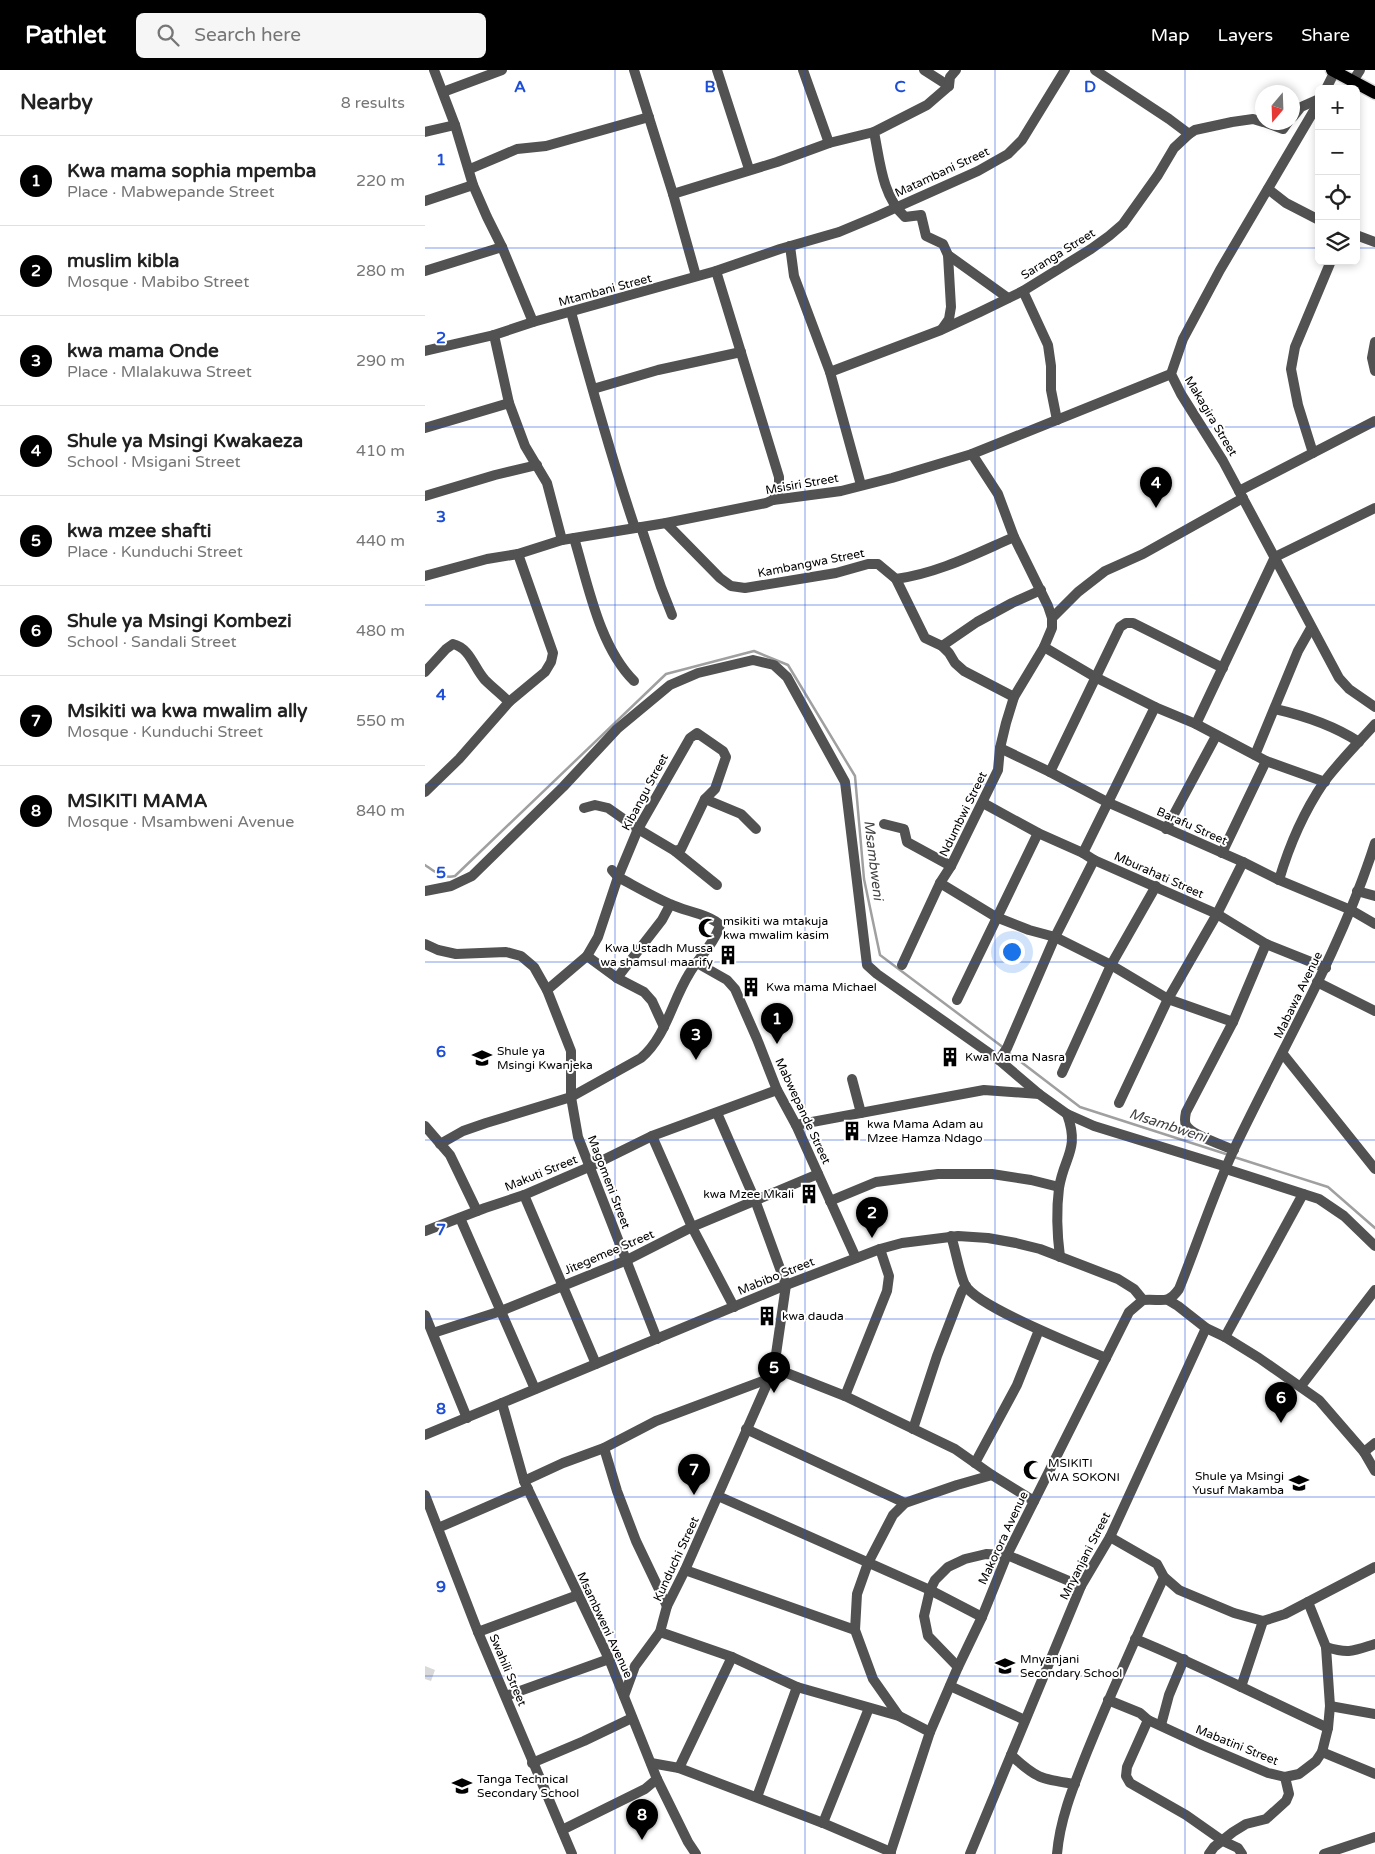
<!DOCTYPE html>
<html lang="en">
<head>
<meta charset="utf-8">
<style>
  :root { --surface:#fff; --page:#f6f6f6; --text:#222; --muted:#767676; --line:#e0e0e0; --accent:#000 }
  body { margin:0; font-family:"Varela Round",sans-serif; background:var(--page); color:var(--text) }
  .controls { position:absolute; right:15px; top:15px; display:grid; overflow:hidden; border-radius:8px; box-shadow:0 2px 8px #0003 }
  .controls button { width:45px; height:45px; display:grid; place-items:center; padding:0; border:0; border-bottom:1px solid var(--line); background:var(--surface); color:var(--text); font:25px sans-serif }
  .compass { position:absolute; left:830px; top:15px; width:45px; height:45px; border-radius:50%; background:var(--surface); box-shadow:0 2px 8px #0003; rotate:199deg }
  .you { position:absolute; left:586px; top:881px; width:18px; height:18px; margin:-12px; border:4px solid #fff; border-radius:50%; background:#1a73e8; box-shadow:0 0 0 8px #1a73e833 }
  .badge { display:grid; place-items:center; width:32px; height:32px; border-radius:50%; background:var(--accent); color:#fff; font-size:16px; font-weight:700 }
  .pin { position:absolute; translate:-50% -41px; filter:drop-shadow(0 1px 2px #0008) }
  .pin::after { content:''; position:absolute; top:26px; width:18px; height:15px; background:inherit; clip-path:polygon(0 0,100% 0,50% 100%) }
  .list { margin:0; padding:0; list-style:none }
  h2 { display:flex; justify-content:space-between; align-items:center; height:65px; margin:0; padding:0 20px; font-size:21px }
  h2 small { font-size:16px; font-weight:400; color:var(--muted) }
  .list li { display:grid; grid-template-columns:32px 1fr auto; gap:15px; align-items:center; box-sizing:border-box; height:90px; padding:0 20px; border-top:1px solid var(--line) }
  .list b { display:block; font-size:19px; white-space:nowrap }
  .list p { margin:0; font-size:16px; white-space:nowrap; color:var(--muted) }
  .list em { font-size:16px; font-style:normal; color:var(--muted) }
  .icon { flex:none; width:28px; height:28px; fill:none; stroke:currentColor; stroke-width:2; stroke-linecap:round; stroke-linejoin:round }
  .map { position:relative; flex:none; width:950px; height:1784px; overflow:hidden }
  header { display:flex; align-items:center; gap:30px; box-sizing:border-box; height:70px; padding:0 25px; background:var(--accent); color:#fff }
  header strong { font-size:24px }
  nav { display:flex; gap:28px; margin-inline-start:auto; font-size:18px }
  .search { width:350px; height:45px; background:var(--page); display:flex; align-items:center; gap:12px; box-sizing:border-box; padding:0 18px; border-radius:8px; color:var(--muted); font-size:19px }
  main { display:flex }
  aside { flex:1; background:var(--surface) }
  .map>svg:first-child { display:block }
  .green { fill:#d9d9d9 }
  .lines { fill:none; stroke-linecap:round; stroke-linejoin:round }
  .stream { stroke:#a0a0a0; stroke-width:2.5 }
  .major-casing { stroke:#dbdbdb; stroke-width:15 }
  .minor { stroke:#525252; stroke-width:10 }
  .major { stroke:#000; stroke-width:12 }
  .grid { fill:none; stroke:#1d4ed8; stroke-width:1; stroke-opacity:0.55 }
  .labels { text-anchor:middle; stroke-width:4; stroke-linejoin:round; paint-order:stroke }
  .street-label { font-size:12px; fill:#000; stroke:#fff }
  .poi-label { font-size:12px; fill:#000; stroke:#fff; text-anchor:start }
  .water-label { font-size:14px; font-style:italic; fill:#414141; stroke:#fff }
  .grid-label { font-size:16px; text-anchor:middle; font-weight:bold; fill:#1d4ed8; stroke:#fff; stroke-width:4; stroke-linejoin:round; paint-order:stroke }
</style>
</head>
<body>
<header>
<strong>Pathlet</strong>
<div class="search"><svg class="icon" aria-label="search" viewBox="0 0 24 24"><circle cx="10" cy="10" r="6"/><path d="M15 15l6 6"/></svg>Search here</div>
<nav><a>Map</a><a>Layers</a><a>Share</a></nav>
</header>
<main>
<aside>
<h2>Nearby<small>8 results</small></h2>
<ul class="list">
<li><span class="badge">1</span><div><b>Kwa mama sophia mpemba</b><p>Place · Mabwepande Street</p></div><em>220 m</em></li>
<li><span class="badge">2</span><div><b>muslim kibla</b><p>Mosque · Mabibo Street</p></div><em>280 m</em></li>
<li><span class="badge">3</span><div><b>kwa mama Onde</b><p>Place · Mlalakuwa Street</p></div><em>290 m</em></li>
<li><span class="badge">4</span><div><b>Shule ya Msingi Kwakaeza</b><p>School · Msigani Street</p></div><em>410 m</em></li>
<li><span class="badge">5</span><div><b>kwa mzee shafti</b><p>Place · Kunduchi Street</p></div><em>440 m</em></li>
<li><span class="badge">6</span><div><b>Shule ya Msingi Kombezi</b><p>School · Sandali Street</p></div><em>480 m</em></li>
<li><span class="badge">7</span><div><b>Msikiti wa kwa mwalim ally</b><p>Mosque · Kunduchi Street</p></div><em>550 m</em></li>
<li><span class="badge">8</span><div><b>MSIKITI MAMA</b><p>Mosque · Msambweni Avenue</p></div><em>840 m</em></li>
</ul>
</aside>
<div class="map">
<svg width="950" height="1784" viewBox="0 0 950 1784">
  <rect width="100%" height="100%" fill="#fff"/>
  <path class="green" d="M0,1596L10,1600L6,1611L0,1609Z"/>
  <g class="lines">
    <g class="stream">
      <path d="M0,795C10,802 18,809 30,806L241,604L329,581L363,595L430,706L439,809L455,885L579,978"/>
      <path d="M583,982L655,1037L804,1085"/>
      <path d="M809,1087L903,1117L950,1158"/>
    </g>
    <defs>
      <path id="major" d="M907,0L950,23"/>
    </defs>
    <use href="#major" class="major-casing"/>
    <g class="minor">
      <path d="M9,0L30,55L48,115L62,147L77,177L108,252"/>
      <path d="M209,0L248,124L271,206"/>
      <path d="M292,0L324,99"/>
      <path d="M378,0L404,73"/>
      <path d="M499,0L524,16"/>
      <path d="M531,0L525,7L524,16L502,35L449,62C455,91 457,126 480,147L496,145L501,166L518,174L523,185L583,228"/>
      <path d="M670,0L744,49L764,64"/>
      <path d="M928,11L935,0"/>
      <path d="M901,19L910,1"/>
      <path d="M18,22L77,0"/>
      <path d="M894,32L795,200L758,269L746,304L756,324L798,391L914,608L924,619L950,637"/>
      <path d="M868,47L876,37L894,29"/>
      <path d="M839,52L858,59L863,52"/>
      <path d="M0,62L30,55"/>
      <path d="M45,99L92,79L121,76L224,47"/>
      <path d="M843,119L861,133L894,150"/>
      <path d="M248,124L352,92L404,73L449,62"/>
      <path d="M0,131L48,115"/>
      <path d="M931,165L950,172"/>
      <path d="M365,176L369,206L405,302L436,415"/>
      <path d="M0,201L77,177"/>
      <path d="M291,201L354,407V420L348,430"/>
      <path d="M598,221L623,275L626,296V320L632,350"/>
      <path d="M146,242C166,315 186,387 210,458"/>
      <path d="M517,259L524,249L526,237L523,185"/>
      <path d="M69,265L84,333L100,376L122,413L137,470"/>
      <path d="M950,272L947,288L950,301"/>
      <path d="M0,281L69,265L108,252L291,201L355,179L414,162L450,147L553,101L583,84L597,70L640,0"/>
      <path d="M405,302L516,260L555,242L598,221L666,179L684,166L698,154L733,105L749,78L764,64L770,60L807,52L828,49L838,52"/>
      <path d="M168,319L233,300L316,282"/>
      <path d="M0,358L84,333"/>
      <path d="M888,383L873,335L866,299L870,277L906,191"/>
      <path d="M814,421L950,351"/>
      <path d="M0,426L70,405L112,395"/>
      <path d="M241,453L295,508L306,516L320,518L411,503L443,494H453L471,509L500,568L517,576L524,583L530,593L539,601L589,627"/>
      <path d="M216,457L236,517L247,545"/>
      <path d="M149,468C163,514 174,576 209,611"/>
      <path d="M0,506L62,489L93,484L137,470L241,453L341,433L348,430L416,421L467,408L547,384L746,304"/>
      <path d="M471,509C514,503 550,484 589,467"/>
      <path d="M627,548L653,522L680,501L718,484L818,428"/>
      <path d="M517,576L552,552L587,533L616,520"/>
      <path d="M619,577L670,607L730,637L771,654L841,691L900,712"/>
      <path d="M0,602L21,579L28,574C45,578 49,598 60,610C67,617 76,624 84,632"/>
      <path d="M850,639C881,646 908,655 934,672"/>
      <path d="M771,654L850,487L950,438"/>
      <path d="M575,678L625,702L682,732L818,792L854,810L926,840L950,854"/>
      <path d="M830,685L873,581L886,558"/>
      <path d="M625,702L695,557L701,553H708L798,598"/>
      <path d="M0,722L34,689L84,632L120,602L126,592L128,583L93,484"/>
      <path d="M280,729L316,744L331,759"/>
      <path d="M558,733L613,763L658,783L669,790L792,844L841,874L901,898"/>
      <path d="M159,738L170,735L183,738L213,759L250,781L292,815"/>
      <path d="M459,754L479,759L482,772L526,796"/>
      <path d="M741,759L791,666"/>
      <path d="M658,783L730,637"/>
      <path d="M797,783L841,691"/>
      <path d="M854,810C864,776 878,743 899,712C914,692 933,673 950,654"/>
      <path d="M515,813L571,847L604,860L630,867L686,895L743,929L808,952"/>
      <path d="M0,821L26,816L47,806L138,717L192,659L245,615L273,603L328,590L349,595L362,607L420,712L442,895L452,904L574,990L614,1024L642,1044L669,1056L802,1097"/>
      <path d="M932,821L950,826"/>
      <path d="M0,874L13,880L31,884L81,882L96,886L109,897L122,920L146,981V1027L153,1067L232,1269"/>
      <path d="M162,886L192,908L219,922L227,931L239,957"/>
      <path d="M272,893L302,910L310,919L332,969L352,1020L371,1055L431,1188"/>
      <path d="M477,895L515,813L526,796L573,700L575,678L581,653L589,627L619,577L627,558V548L623,536L589,467L573,424L547,384"/>
      <path d="M192,908L237,850L245,835"/>
      <path d="M892,912L950,941"/>
      <path d="M122,920L162,886L173,867L193,807L213,759L265,668L272,663L298,681L301,687L290,719L280,729L256,779L250,781"/>
      <path d="M532,930L613,763"/>
      <path d="M858,984L950,1099"/>
      <path d="M574,990L582,978L630,867L669,790"/>
      <path d="M637,1003L686,895L731,816"/>
      <path d="M427,1009L436,1043"/>
      <path d="M694,1033L743,929L792,844L818,792"/>
      <path d="M371,1055L559,1020L614,1024"/>
      <path d="M0,1056L25,1085L52,1141"/>
      <path d="M227,1066L267,1157L309,1237"/>
      <path d="M15,1074L38,1061L61,1053L146,1027L216,988C241,967 247,931 264,904C273,888 290,873 295,855C285,844 258,841 245,834C227,826 210,816 193,807L187,800"/>
      <path d="M809,1080C798,1075 766,1065 761,1055C759,1051 760,1047 761,1042L808,952L841,874"/>
      <path d="M801,1099L894,1129L919,1146L950,1176"/>
      <path d="M99,1125L171,1294"/>
      <path d="M405,1131L451,1112L513,1104H567L606,1110L634,1117"/>
      <path d="M35,1148L110,1319"/>
      <path d="M0,1161L60,1138L99,1125L164,1097L227,1066L352,1020"/>
      <path d="M526,1166C531,1181 534,1202 540,1215C552,1237 655,1277 681,1288"/>
      <path d="M635,1187C632,1164 631,1142 634,1118C639,1086 655,1080 642,1044"/>
      <path d="M743,1230L753,1236L781,1258L800,1267L834,1288L894,1330L939,1382L950,1401"/>
      <path d="M0,1245L42,1348"/>
      <path d="M8,1263L76,1241L202,1190L267,1157L393,1104"/>
      <path d="M800,1267L878,1124"/>
      <path d="M349,1298L420,1326L530,1379L567,1405L609,1431"/>
      <path d="M876,1316L950,1220"/>
      <path d="M420,1326L462,1221L464,1206L455,1179"/>
      <path d="M77,1333L99,1411L184,1589L232,1709L263,1772L271,1784"/>
      <path d="M321,1359L480,1433"/>
      <path d="M488,1359L512,1286L537,1221L541,1216"/>
      <path d="M0,1365L361,1215L455,1179L477,1173L533,1166L563,1168L591,1173L615,1179L693,1209L709,1219L718,1230"/>
      <path d="M179,1378L192,1421L211,1471L242,1536"/>
      <path d="M939,1382L950,1373"/>
      <path d="M550,1393L592,1315L614,1260"/>
      <path d="M99,1411L138,1393L179,1378L231,1351L343,1309"/>
      <path d="M0,1425L53,1562L147,1784"/>
      <path d="M293,1426L505,1520L557,1547"/>
      <path d="M13,1458L103,1419"/>
      <path d="M685,1467L732,1494L739,1507L754,1520L809,1543L838,1551L860,1544L950,1497"/>
      <path d="M260,1500L430,1560"/>
      <path d="M53,1562L153,1525"/>
      <path d="M235,1562L307,1587L372,1617L474,1646L505,1662"/>
      <path d="M710,1569C776,1596 838,1628 903,1658"/>
      <path d="M901,1577C924,1584 928,1581 950,1574"/>
      <path d="M533,1597L503,1566L499,1546L505,1520L510,1510L523,1497L540,1489L561,1484L582,1485L656,1516"/>
      <path d="M525,1616L600,1650"/>
      <path d="M816,1617L838,1551"/>
      <path d="M81,1626L184,1589"/>
      <path d="M199,1626L210,1596L235,1562L242,1536L260,1500L349,1298L361,1215L330,1130L292,1043"/>
      <path d="M683,1630L715,1643L723,1650L777,1675L843,1703L860,1707L874,1704L891,1691L897,1682L903,1658L905,1636L901,1577L883,1532"/>
      <path d="M905,1636L950,1644"/>
      <path d="M474,1646L448,1609L430,1560L432,1524L443,1493L468,1445L480,1433L532,1415L567,1405"/>
      <path d="M723,1650L702,1697L701,1706L705,1713L761,1745L798,1771L813,1778L817,1784"/>
      <path d="M736,1655L744,1625L759,1589"/>
      <path d="M897,1682L950,1704"/>
      <path d="M586,1685C612,1709 616,1709 650,1714"/>
      <path d="M107,1693L159,1671L207,1648"/>
      <path d="M226,1693L254,1698L398,1753L466,1782"/>
      <path d="M254,1698L307,1587"/>
      <path d="M332,1727L372,1617"/>
      <path d="M398,1753L444,1638"/>
      <path d="M137,1760L220,1719L232,1709"/>
      <path d="M465,1784L505,1662L533,1597L557,1547L582,1485L704,1242L718,1230C736,1228 742,1236 754,1219C773,1172 789,1122 810,1077C858,976 916,880 950,773"/>
      <path d="M545,1784L656,1516L685,1467L781,1258"/>
      <path d="M632,1784C635,1748 649,1715 662,1682C686,1623 712,1565 739,1507"/>
      <path d="M784,1784L789,1777L808,1762L821,1754L841,1749L861,1731L864,1724L860,1707"/>
      <path d="M899,1784L950,1767"/>
    </g>
    <use href="#major" class="major"/>
  </g>
  <path class="grid" d="M190,0V1784M380,0V1784M570,0V1784M760,0V1784M0,178H894M931,178H950M0,357H950M0,535H950M0,714H950M0,892H950M0,1070H950M0,1249H950M0,1427H950M0,1606H950"/>
  <defs>
    <symbol id="mosque-bare" viewBox="-9 -9 18 18"><path d="M3.5-4.9A6 6 0 1 0 3.5 4.9A5 5 0 1 1 3.5-4.9Z" fill="#000" stroke="#fff" stroke-width="2.5" paint-order="stroke"/></symbol>
    <symbol id="building-bare" viewBox="-9 -9 18 18"><path d="M-4-6H4V6H1V3H-1V6H-4ZM-2.5-4.3h1.7v1.8h-1.7ZM.8-4.3h1.7v1.8H.8ZM-2.5-1h1.7V.8h-1.7ZM.8-1h1.7V.8H.8Z" fill="#000" stroke="#fff" stroke-width="2.5" paint-order="stroke"/></symbol>
    <symbol id="school-bare" viewBox="-9 -9 18 18"><path d="M0-5L7-2L0 1L-7-2ZM-4 1L0 2.5L4 1V4Q0 6-4 4Z" fill="#000" stroke="#fff" stroke-width="2.5" paint-order="stroke"/></symbol>
  </defs>
  <g fill-rule="evenodd">
    <use href="#mosque-bare" x="269" y="844" width="28" height="28"/>
    <use href="#building-bare" x="289" y="871" width="28" height="28"/>
    <use href="#building-bare" x="312" y="903" width="28" height="28"/>
    <use href="#building-bare" x="511" y="973" width="28" height="28"/>
    <use href="#school-bare" x="43" y="974" width="28" height="28"/>
    <use href="#building-bare" x="413" y="1047" width="28" height="28"/>
    <use href="#building-bare" x="370" y="1110" width="28" height="28"/>
    <use href="#building-bare" x="328" y="1232" width="28" height="28"/>
    <use href="#mosque-bare" x="594" y="1386" width="28" height="28"/>
    <use href="#school-bare" x="860" y="1399" width="28" height="28"/>
    <use href="#school-bare" x="566" y="1582" width="28" height="28"/>
    <use href="#school-bare" x="23" y="1702" width="28" height="28"/>
  </g>
  <g class="labels">
    <g class="street-label">
      <text transform="translate(517 102) rotate(-25)" y="4">Matambani Street</text>
      <text transform="translate(633 184) rotate(-32)" y="4">Saranga Street</text>
      <text transform="translate(180 220) rotate(-15)" y="4">Mtambani Street</text>
      <text transform="translate(786 346) rotate(59)" y="4">Makagira Street</text>
      <text transform="translate(377 414) rotate(-10)" y="4">Msisiri Street</text>
      <text transform="translate(386 493) rotate(-11)" y="4">Kambangwa Street</text>
      <text transform="translate(220 722) rotate(-62)" y="4">Kibangu Street</text>
      <text transform="translate(538 744) rotate(-64)" y="4">Ndumbwi Street</text>
      <text transform="translate(767 756) rotate(24)" y="4">Barafu Street</text>
      <text transform="translate(734 805) rotate(24)" y="4">Mburahati Street</text>
      <text transform="translate(873 925) rotate(-64)" y="4">Mabawa Avenue</text>
      <text transform="translate(378 1041) rotate(65)" y="4">Mabwepande Street</text>
      <text transform="translate(116 1103) rotate(-22)" y="4">Makuti Street</text>
      <text transform="translate(184 1112) rotate(69)" y="4">Magomeni Street</text>
      <text transform="translate(184 1182) rotate(-23)" y="4">Jitegemee Street</text>
      <text transform="translate(351 1206) rotate(-22)" y="4">Mabibo Street</text>
      <text transform="translate(578 1468) rotate(-65)" y="4">Makorora Avenue</text>
      <text transform="translate(660 1486) rotate(-63)" y="4">Mnyanjani Street</text>
      <text transform="translate(251 1489) rotate(-65)" y="4">Kunduchi Street</text>
      <text transform="translate(180 1555) rotate(65)" y="4">Msambweni Avenue</text>
      <text transform="translate(83 1600) rotate(67)" y="4">Swahili Street</text>
      <text transform="translate(812 1675) rotate(22)" y="4">Mabatini Street</text>
    </g>
    <g class="poi-label">
      <text x="298" y="855">msikiti wa mtakuja<tspan x="298" dy="14">kwa mwalim kasim</tspan></text>
      <text x="288" y="882" text-anchor="end">Kwa Ustadh Mussa<tspan x="288" dy="14">wa shamsul maarify</tspan></text>
      <text x="341" y="921">Kwa mama Michael</text>
      <text x="72" y="985">Shule ya<tspan x="72" dy="14">Msingi Kwanjeka</tspan></text>
      <text x="540" y="991">Kwa Mama Nasra</text>
      <text x="442" y="1058">kwa Mama Adam au<tspan x="442" dy="14">Mzee Hamza Ndago</tspan></text>
      <text x="369" y="1128" text-anchor="end">kwa Mzee Mkali</text>
      <text x="357" y="1250">kwa dauda</text>
      <text x="623" y="1397">MSIKITI<tspan x="623" dy="14">WA SOKONI</tspan></text>
      <text x="859" y="1410" text-anchor="end">Shule ya Msingi<tspan x="859" dy="14">Yusuf Makamba</tspan></text>
      <text x="595" y="1593">Mnyanjani<tspan x="595" dy="14">Secondary School</tspan></text>
      <text x="52" y="1713">Tanga Technical<tspan x="52" dy="14">Secondary School</tspan></text>
    </g>
    <g class="water-label">
      <text transform="translate(449 790) rotate(83)" y="5">Msambweni</text>
      <text transform="translate(743 1055) rotate(18)" y="5">Msambweni</text>
    </g>
  </g>
  <g class="grid-label">
    <text x="95" y="22">A</text>
    <text x="285" y="22">B</text>
    <text x="475" y="22">C</text>
    <text x="665" y="22">D</text>
    <text x="16" y="95">1</text>
    <text x="16" y="273">2</text>
    <text x="16" y="452">3</text>
    <text x="16" y="630">4</text>
    <text x="16" y="808">5</text>
    <text x="16" y="987">6</text>
    <text x="16" y="1165">7</text>
    <text x="16" y="1344">8</text>
    <text x="16" y="1522">9</text>
  </g>
</svg>
<div class="controls">
<button>+</button>
<button>−</button>
<button><svg class="icon" aria-label="locate" viewBox="0 0 24 24"><circle cx="12" cy="12" r="6"/><path d="M12 2v4M12 18v4M2 12h4M18 12h4"/></svg></button>
<button><svg class="icon" aria-label="layers" viewBox="0 0 24 24"><path d="M12 4l9 5-9 5-9-5zM3 14l9 5 9-5"/></svg></button>
</div>
<svg class="compass" viewBox="-18 -18 36 36"><path d="M0-13l5 13h-10z" fill="#e53935"/><path d="M0 13l5-13h-10z" fill="#767676"/></svg>
<div class="you"></div>
<div class="pin badge" style="left:352px;top:974px">1</div>
<div class="pin badge" style="left:447px;top:1168px">2</div>
<div class="pin badge" style="left:271px;top:990px">3</div>
<div class="pin badge" style="left:731px;top:438px">4</div>
<div class="pin badge" style="left:349px;top:1323px">5</div>
<div class="pin badge" style="left:856px;top:1353px">6</div>
<div class="pin badge" style="left:269px;top:1425px">7</div>
<div class="pin badge" style="left:217px;top:1770px">8</div>
</div>
</main>
</body>
</html>
